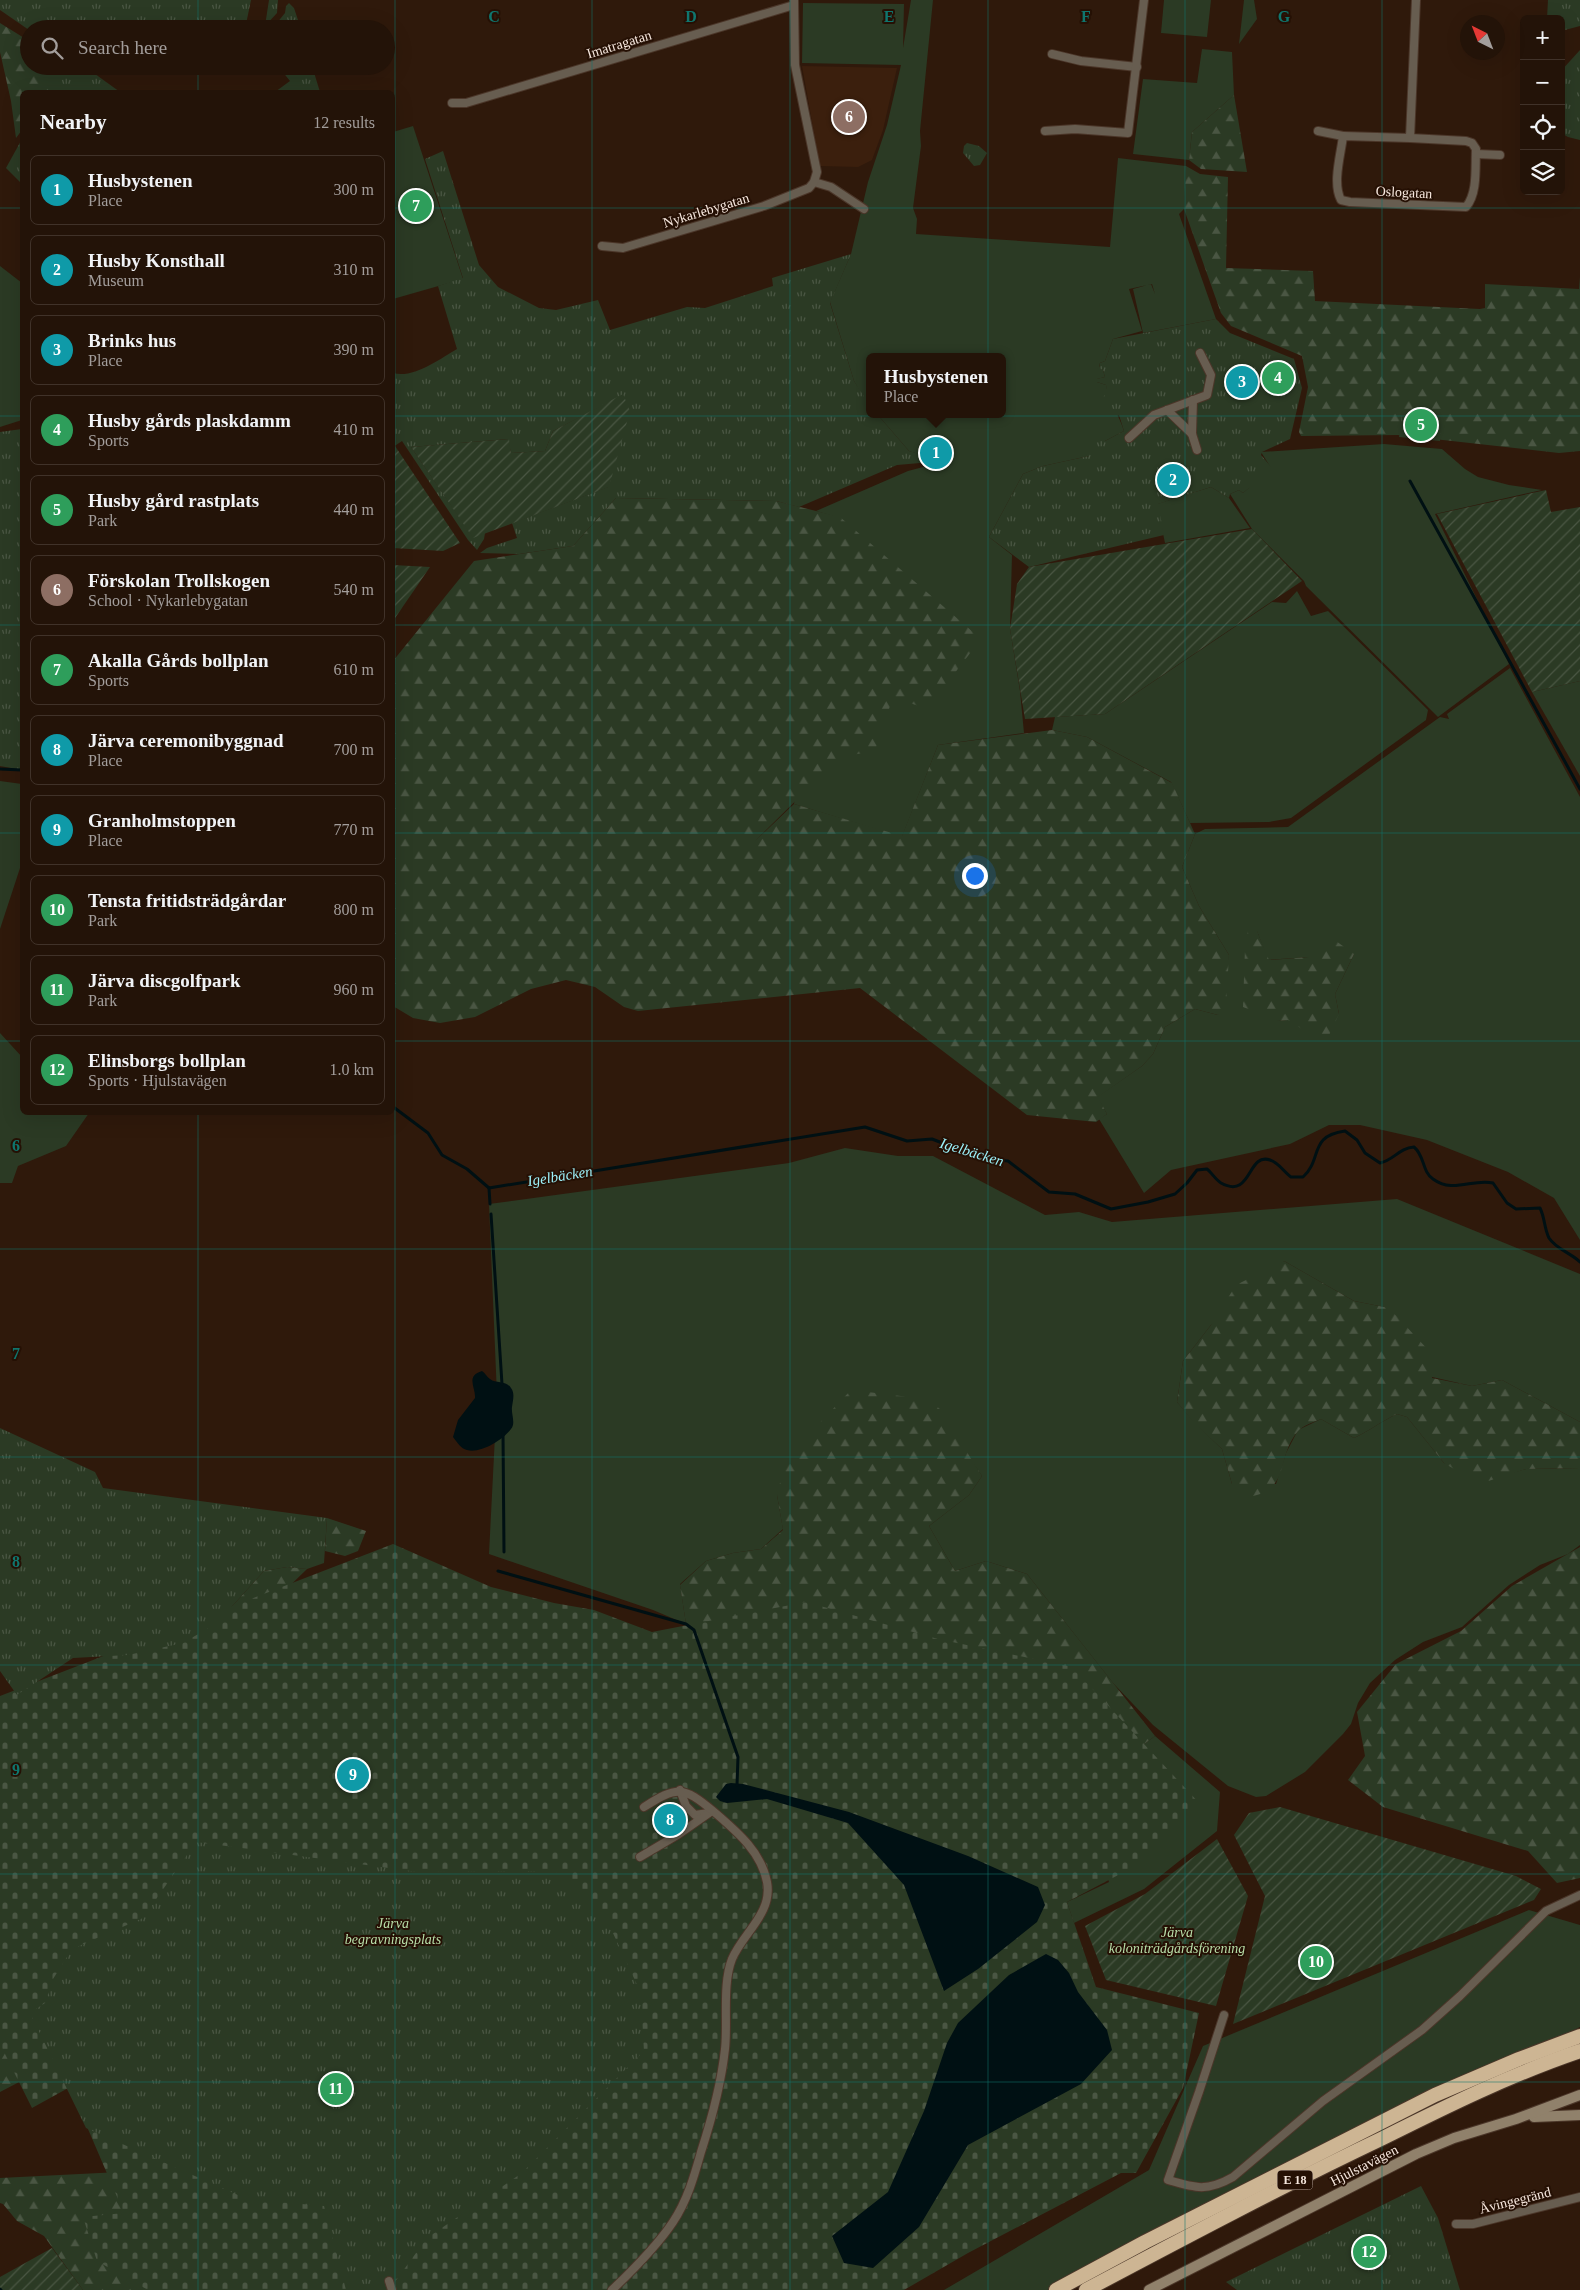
<!DOCTYPE html>
<html lang="en">
<head>
<meta charset="utf-8">
<style>
  :root { --surface:#231308; --page:#2f2016; --text:#f1f3f6; --muted:#a39e9c; --line:#403229; --accent:#c1a8f3 }
  body { margin:0; font-family:Georgia,serif; background:var(--page); color:var(--text) }
  .controls { position:absolute; right:15px; top:15px; display:grid; overflow:hidden; border-radius:8px; box-shadow:0 5px 20px #0002 }
  .controls button { width:45px; height:45px; display:grid; place-items:center; padding:0; border:0; border-bottom:1px solid var(--line); background:var(--surface); color:var(--text); font:25px sans-serif }
  .compass { position:absolute; left:1460px; top:15px; width:45px; height:45px; border-radius:50%; background:var(--surface); box-shadow:0 5px 20px #0002; rotate:318deg }
  .you { position:absolute; left:974px; top:875px; width:18px; height:18px; margin:-12px; border:4px solid #fff; border-radius:50%; background:#1a73e8; box-shadow:0 0 0 8px #1a73e833 }
  .badge { display:grid; place-items:center; width:32px; height:32px; border-radius:50%; background:var(--accent); color:#fff; font-size:16px; font-weight:700 }
  .pin { position:absolute; translate:-50% -50%; border:2px solid #fff; box-shadow:0 1px 5px #0006 }
  .popup { position:absolute; left:866px; top:353px; width:140px; height:65px; box-sizing:border-box; display:grid; place-content:center; border-radius:8px; background:var(--surface); filter:drop-shadow(0 1px 4px #0005); font-size:16px; white-space:nowrap; color:var(--muted) }
  .popup b { font-size:19px; color:var(--text) }
  .popup::after { content:''; position:absolute; left:50%; top:100%; margin-left:-10px; border:10px solid transparent; border-top-color:var(--surface) }
  .list { margin:0; padding:0; list-style:none }
  h2 { display:flex; justify-content:space-between; align-items:center; height:65px; margin:0; padding:0 20px; font-size:21px }
  h2 small { font-size:16px; font-weight:400; color:var(--muted) }
  .list li { display:grid; grid-template-columns:32px 1fr auto; gap:15px; align-items:center; box-sizing:border-box; height:70px; margin:0 10px 10px; padding:0 10px; border:1px solid var(--line); border-radius:8px }
  .list b { display:block; font-size:19px; white-space:nowrap }
  .list p { margin:0; font-size:16px; white-space:nowrap; color:var(--muted) }
  .list em { font-size:16px; font-style:normal; color:var(--muted) }
  .icon { flex:none; width:28px; height:28px; fill:none; stroke:currentColor; stroke-width:2; stroke-linecap:round; stroke-linejoin:round }
  .map { position:relative; flex:none; width:1580px; height:2290px; overflow:hidden }
  .search { position:absolute; background:var(--surface); box-shadow:0 5px 20px #0002; left:20px; top:20px; width:375px; height:55px; display:flex; align-items:center; gap:12px; box-sizing:border-box; padding:0 18px; border-radius:28px; color:var(--muted); font-size:19px }
  .panel { position:absolute; background:var(--surface); box-shadow:0 5px 20px #0002; left:20px; top:90px; width:375px; height:1025px; border-radius:8px }
  .map>svg:first-child { display:block }
  .built { fill:#3b1f0d }
  .grass { fill:#2b3a24; fill-rule:evenodd }
  .forest { fill:url(#forest-firs) }
  .cemetery { fill:url(#cemetery-stones) }
  .park { fill:url(#park-tufts) }
  .garden { fill:url(#garden-furrows) }
  .water { fill:#001013 }
  .lines { fill:none; stroke-linecap:round; stroke-linejoin:round }
  .stream { stroke:#001013; stroke-width:3 }
  .minor-casing { stroke:#4b3629; stroke-width:10 }
  .secondary-casing { stroke:#4b3629; stroke-width:12 }
  .motorway-casing { stroke:#4b3629; stroke-width:16 }
  .minor { stroke:#675d50; stroke-width:8 }
  .secondary { stroke:#90816b; stroke-width:10 }
  .motorway { stroke:#cdb593; stroke-width:14 }
  .grid { fill:none; stroke:#0f766e; stroke-width:1; stroke-opacity:0.55 }
  .labels { text-anchor:middle; stroke-width:4; stroke-linejoin:round; paint-order:stroke }
  .shield { fill:#251004; stroke:#b8a79d; stroke-width:1 }
  .shield-label { font-size:12px; font-weight:bold; fill:#f7e8df }
  .street-label { font-size:14px; fill:#f7e8df; stroke:#251004 }
  .park-label { font-size:14px; font-style:italic; fill:#b8dfa9; stroke:#251004 }
  .water-label { font-size:15px; font-style:italic; fill:#9cf2fb; stroke:#251004 }
  .grid-label { font-size:16px; text-anchor:middle; font-weight:bold; fill:#0f766e; stroke:#251004; stroke-width:4; stroke-linejoin:round; paint-order:stroke }
</style>
</head>
<body>
<div class="map">
<svg width="1580" height="2290" viewBox="0 0 1580 2290">
  <defs>
    <pattern id="forest-firs" width="22" height="20" patternUnits="userSpaceOnUse" patternTransform="scale(1.25)"><rect width="22" height="20" fill="#2b3a24"/><path d="M5 1l3.5 6h-7zM16 11l3.5 6h-7z" fill="#4a5643"/></pattern>
    <pattern id="cemetery-stones" width="16" height="16" patternUnits="userSpaceOnUse" patternTransform="scale(1.25)"><rect width="16" height="16" fill="#2b3a24"/><path d="M2 7V4a2 2 0 0 1 4 0v3zM10 15v-3a2 2 0 0 1 4 0v3z" fill="#4a5643"/></pattern>
    <pattern id="park-tufts" width="24" height="20" patternUnits="userSpaceOnUse" patternTransform="scale(1.25)"><rect width="24" height="20" fill="#2b3a24"/><path d="M3 7l-1-3M5 7V3M7 7l1-3M15 17l-1-3M17 17v-4M19 17l1-3" fill="none" stroke="#4a5643"/></pattern>
    <pattern id="garden-furrows" width="10" height="10" patternUnits="userSpaceOnUse" patternTransform="scale(1.25)"><rect width="10" height="10" fill="#2b3a24"/><path d="M-1 1l2-2M0 10L10 0M9 11l2-2" fill="none" stroke="#4a5643"/></pattern>
  </defs>
  <rect width="100%" height="100%" fill="#2f190b"/>
  <path class="built" d="M802,66L897,68L883,130L872,160L858,167L820,166Z"/>
  <g class="grass">
    <path d="M911,0H933L920,131L921,146L913,208L917,219L916,234L1110,247L1118,158L1186,166L1184,209L1179,214L1216,319L1143,333L1133,289L1151,284L1155,294L1152,284L1129,289L1142,331L1113,339L1105,361L1100,363L1099,367L1103,370L1105,377L1097,379V382L1106,385C1109,401 1119,415 1124,431L1105,441L1089,456L1043,466L1023,474L989,537L1012,555L1010,629L1020,691L1024,733L938,745L902,837L794,804L840,518L816,511L908,471L942,462L909,451L877,414H1002V357H870V406L867,404L854,381L830,302L851,254L868,182L887,125L901,65L802,63L803,3L904,4L903,48Z"/>
    <path d="M1164,0H1211L1207,37L1161,33Z"/>
    <path d="M1244,0H1254L1257,19L1239,44Z"/>
    <path d="M1202,49L1232,52L1234,95L1192,132L1189,160L1133,154L1143,79L1197,83Z"/>
    <path d="M413,126L463,279L393,299V132Z"/>
    <path d="M0,266L22,283V420L0,427Z"/>
    <path d="M1384,444L1442,449L1465,469L1478,477L1509,485L1542,490L1435,514L1509,664L1438,717L1306,586L1304,581L1252,529L1230,494L1239,490L1243,493L1271,468L1261,452Z"/>
    <path d="M1211,487L1229,498L1250,528L1165,543L1157,504Z"/>
    <path d="M1297,591L1311,616L1328,611L1428,710L1426,720L1291,818L1269,822L1190,823L1171,782L1087,737L1052,730L1055,717L1105,714L1272,602L1286,603Z"/>
    <path d="M1510,668L1580,797V1240L1554,1198L1508,1172L1427,1140L1360,1125H1329L1290,1144L1171,1170L1144,1193L1099,1119L1107,1114L1097,1097L1142,1066L1153,1054L1165,1027L1195,1009L1218,1015L1229,955L1199,906L1182,867L1195,834L1205,829L1288,827L1440,717L1449,719L1447,714ZM1257,931L1268,960L1354,954L1335,994L1339,1014L1278,1021Z"/>
    <path d="M1580,681V776L1532,692Z"/>
    <path d="M0,781L22,784V862L0,929Z"/>
    <path d="M0,1033L22,1057V1112L89,1113L66,1146L18,1166L12,1183H0Z"/>
    <path d="M845,1148L898,1156H933L1045,1215L1079,1212L1112,1222L1397,1199L1580,1274V1422L1502,1380L1472,1386L1432,1377L1384,1307L1354,1301L1284,1261L1211,1325L1183,1361L1177,1402L1195,1423L1222,1449L1232,1484H1276L1286,1453L1298,1430L1321,1419L1354,1438C1369,1431 1382,1421 1397,1414L1407,1417L1444,1463L1503,1475L1526,1469L1580,1468V1545L1568,1554L1540,1565L1509,1585L1462,1627L1423,1642L1395,1660L1370,1683L1358,1703L1351,1724L1343,1734L1305,1772L1266,1796L1256,1797L1228,1786L1153,1725L1113,1683L1027,1574L986,1561L955,1571L929,1526L969,1495L982,1476L959,1443L777,1495L783,1529L761,1549L733,1553L706,1561L680,1584L686,1624L653,1610L489,1554L497,1396L489,1204L789,1163Z"/>
    <path d="M1155,1736L1220,1792L1217,1831L1144,1889L1074,1923L1067,1902L1109,1882L1089,1822L1124,1759Z"/>
    <path d="M1529,1910L1580,1925V2027L1050,2290H944L1149,2170L1203,2046Z"/>
  </g>
  <g class="forest">
    <path d="M0,23L29,41V66H83L61,92H22V130L16,138L11,101L0,52Z"/>
    <path d="M1234,95L1247,172L1201,169L1189,160L1192,132Z"/>
    <path d="M1186,166L1200,174L1228,177L1226,268L1313,271L1315,301L1480,309L1485,308V284L1579,289L1580,277V451L1559,453L1398,435L1301,436L1299,432L1308,387L1302,356L1231,326L1221,313L1184,209Z"/>
    <path d="M616,498L776,501L840,517L981,639L927,709L893,697L875,751L840,757L754,842L794,804L902,836L938,745L1052,730L1087,737L1172,783L1195,834L1182,867L1199,906L1229,955L1226,1007L1218,1015L1195,1009L1165,1027L1153,1054L1142,1066L1098,1097L1107,1114L1096,1122L1027,1115L860,988L638,1011L624,1007L595,987L566,980L531,989L475,1017L440,1023L413,1018L393,1006V661L474,561L573,546Z"/>
    <path d="M1248,930L1257,931L1269,960L1309,957L1329,936L1354,954L1335,994L1339,1014L1325,1044L1288,1020L1278,1021L1243,1007L1245,948Z"/>
    <path d="M1284,1261L1354,1301L1389,1308L1431,1353L1432,1378L1472,1386L1502,1380L1580,1422V1468L1526,1469L1479,1484L1444,1463L1407,1417L1397,1414C1382,1421 1369,1431 1354,1438L1321,1419C1314,1422 1302,1426 1298,1431C1275,1458 1292,1490 1248,1497L1232,1484L1222,1449L1194,1423L1177,1402L1183,1361L1211,1325L1236,1285Z"/>
    <path d="M851,1390L909,1397L939,1408L982,1476L969,1495L929,1526L955,1571L986,1561L1027,1574L1155,1736L1124,1759L701,1650L686,1624L680,1585L706,1561L733,1553L761,1549L783,1530L777,1495L786,1458Z"/>
    <path d="M327,1518L366,1531L358,1551L345,1556L325,1551Z"/>
    <path d="M1580,1547V1878L1557,1883L1528,1851L1383,1807L1348,1780L1365,1756L1357,1712L1396,1664L1461,1631L1512,1586Z"/>
    <path d="M287,1567L307,1569L271,1604L226,1613L264,1571Z"/>
    <path d="M0,1985L23,2080L0,2092Z"/>
    <path d="M120,2172L378,2290H83L44,2236L17,2221L3,2204L0,2203V2178Z"/>
  </g>
  <path class="cemetery" d="M393,1544L491,1587L554,1603L594,1610L652,1632L806,1602L938,1639L1072,1667L1201,1805L1124,1872L1067,1902L1096,1987L1199,2013L1183,2088L1136,2173H1121L968,2253L904,2290H148L97,2261L83,2217L124,2213L70,2087L32,2108L0,2044V1696Z"/>
  <g class="park">
    <path d="M0,0H251L245,29L29,30L0,10Z"/>
    <path d="M269,0H278L277,13L265,26Z"/>
    <path d="M1548,0H1580V26L1561,31V19H1547Z"/>
    <path d="M289,3L294,8L301,29H272L285,13L286,6Z"/>
    <path d="M1580,50V140L1568,137L1561,133V71Z"/>
    <path d="M64,66H84L120,92H49Z"/>
    <path d="M278,66H312L320,92H275L290,81Z"/>
    <path d="M22,139V184L6,168Z"/>
    <path d="M967,143L979,146L987,153L980,165L974,166L963,153L964,146Z"/>
    <path d="M443,151L479,265L498,287L539,308L556,310L598,300L610,330L687,307L705,308L773,286L772,278L851,254L830,303L854,381L870,406V414H877L909,451L943,461L897,465L799,507L776,501L616,498L573,546L519,554L480,553L487,548L517,538L512,523L608,487L623,395L553,431L545,451L511,453L508,439L411,447L473,537L485,533L484,539L477,550L468,540L402,441L393,447V373C413,379 440,359 457,349L438,286L463,278L425,159Z"/>
    <path d="M1216,319L1230,333L1294,359L1302,388L1290,439L1262,452L1261,455L1272,468L1256,486L1249,488L1243,493L1239,490L1230,494L1229,498L1211,487L1158,504L1164,535L1029,567L989,537L1023,474L1043,466L1089,456L1094,439L1105,441L1124,431L1119,415L1107,418L1101,413L1100,400L1107,393L1106,385L1097,382L1096,379L1105,377L1103,370L1099,368L1100,363L1105,361L1113,339Z"/>
    <path d="M1402,415L1442,419L1440,441L1399,437Z"/>
    <path d="M22,429V770L0,766V432Z"/>
    <path d="M0,1428L95,1472L103,1488L327,1518L324,1563L307,1569L287,1567L264,1571L217,1623L183,1643L128,1655L73,1658L17,1695L0,1671Z"/>
    <path d="M196,1842L418,1872L555,1871L605,1916L640,1991L644,2051L522,2173L427,2238L389,2290H346L324,2206L247,2199L86,2128L30,2013L45,2003L53,1979L72,1949L143,1918Z"/>
    <path d="M1421,2186L1438,2218L1460,2290H1237L1226,2282Z"/>
  </g>
  <g class="garden">
    <path d="M623,394L630,411L609,487L473,538L411,447L509,439L511,453L545,451L553,431Z"/>
    <path d="M395,446L460,543L443,551L393,548L392,447Z"/>
    <path d="M1546,490L1551,512L1580,507V681L1532,692L1437,514Z"/>
    <path d="M1252,529L1302,581L1105,714L1025,719L1010,629L1017,584L1029,567Z"/>
    <path d="M393,565L430,567L393,621L392,565Z"/>
    <path d="M1280,1807L1516,1876L1541,1889L1534,1900L1233,2024L1265,1896L1234,1835L1249,1813Z"/>
    <path d="M1217,1839L1248,1896L1216,2006L1106,1980L1085,1926L1145,1894Z"/>
    <path d="M52,2248L83,2290H0V2277Z"/>
  </g>
  <g class="water">
    <path d="M1277,365L1284,367L1291,377L1287,386L1280,387L1277,389L1273,388L1272,384L1266,380L1270,369Z"/>
    <path d="M482,1371C485,1373 487,1377 490,1379C496,1384 506,1380 511,1388C515,1393 513,1400 512,1407C511,1414 516,1423 511,1429C503,1440 480,1454 467,1450C461,1449 457,1442 453,1437L458,1420L475,1398C476,1388 465,1376 482,1371Z"/>
    <path d="M731,1783L743,1784L849,1812L968,1856L1038,1887L1045,1905L1037,1922L978,1969L944,1991L904,1885L848,1823L767,1799L727,1803L720,1801L716,1797L726,1784Z"/>
    <path d="M1046,1954L1058,1960L1069,1973L1078,1992L1107,2030L1112,2050L1081,2084L968,2145L919,2227L873,2268L844,2263L832,2236L888,2192L924,2111L947,2043L958,2023L1009,1975Z"/>
  </g>
  <g class="lines">
    <g class="stream">
      <path d="M1410,481L1580,789"/>
      <path d="M0,769L22,770"/>
      <path d="M392,1106L428,1133L442,1155L467,1169L489,1188L865,1127L907,1141L932,1139L981,1158L1008,1161L1049,1192L1075,1194L1111,1209L1148,1202L1175,1194L1187,1183L1197,1170L1207,1169C1212,1173 1215,1179 1221,1183C1252,1200 1247,1152 1270,1160C1279,1163 1284,1172 1291,1177H1303C1323,1159 1308,1136 1345,1131L1357,1140L1365,1153L1380,1163C1394,1160 1399,1148 1414,1147C1425,1156 1422,1172 1433,1179C1453,1194 1473,1178 1493,1183L1507,1203L1516,1209L1540,1208C1545,1218 1544,1228 1549,1238C1556,1249 1571,1253 1580,1262"/>
      <path d="M489,1188L490,1204"/>
      <path d="M491,1214L502,1384"/>
      <path d="M503,1433L504,1552"/>
      <path d="M498,1571L686,1624L694,1630L738,1757L737,1785"/>
      <path d="M0,2289L1,2290"/>
    </g>
    <defs>
      <g id="minor">
        <path d="M1052,54L1081,61L1137,67"/>
        <path d="M452,103H466L794,5"/>
        <path d="M1045,131L1075,129L1128,133L1144,0"/>
        <path d="M1318,131L1343,136"/>
        <path d="M1410,138L1466,141L1472,143L1476,149C1475,167 1478,193 1466,207L1350,202L1341,200C1332,183 1341,154 1343,136L1410,138L1416,0"/>
        <path d="M1476,154L1500,155"/>
        <path d="M814,182L831,187L864,209"/>
        <path d="M602,246L623,248L764,206L809,188L814,182L817,172L795,65L794,0"/>
        <path d="M1193,400L1192,434L1197,450"/>
        <path d="M1167,410L1192,434"/>
        <path d="M1129,438L1154,415L1207,395L1211,375L1200,353"/>
        <path d="M680,1790L686,1806L695,1815L708,1813"/>
        <path d="M640,1857L679,1834L712,1811"/>
        <path d="M1224,2015L1199,2092L1168,2180C1195,2188 1207,2192 1233,2177L1323,2101L1422,2030L1460,1996L1546,1911L1580,1895"/>
        <path d="M1456,2224H1473L1580,2197"/>
        <path d="M389,2281L392,2290"/>
        <path d="M612,2290C633,2270 657,2246 673,2222C687,2201 694,2177 701,2152C712,2118 721,2086 725,2049C728,2023 722,1984 732,1959C743,1933 773,1913 767,1882C761,1851 736,1831 713,1811C683,1786 677,1786 644,1807"/>
      </g>
      <g id="secondary">
        <path d="M1534,2117L1580,2115"/>
        <path d="M1149,2290L1416,2154L1454,2138L1516,2119L1580,2095"/>
      </g>
      <g id="motorway">
        <path d="M1056,2290L1145,2242L1435,2095L1519,2059L1580,2036"/>
        <path d="M1086,2290C1184,2238 1282,2186 1383,2138C1447,2106 1512,2074 1580,2051"/>
      </g>
    </defs>
    <use href="#minor" class="minor-casing"/>
    <use href="#secondary" class="secondary-casing"/>
    <use href="#motorway" class="motorway-casing"/>
    <use href="#minor" class="minor"/>
    <use href="#secondary" class="secondary"/>
    <use href="#motorway" class="motorway"/>
  </g>
  <path class="grid" d="M198,0V29M395,0V2290M592,0V2290M790,0V2290M988,0V2290M1185,0V2290M1382,0V2290M198,66V92M0,208H22M392,208H1580M0,416H22M392,416H1580M0,625H22M392,625H1580M0,833H22M392,833H1580M0,1041H22M392,1041H1580M198,1112V2290M0,1249H1580M0,1457H1580M0,1665H1580M0,1874H1580M0,2082H1580"/>
  <g class="labels">
    <rect class="shield" x="1277.5" y="2170.5" width="35" height="19" rx="4"/>
    <g class="shield-label">
      <text x="1295" y="2184">E 18</text>
    </g>
    <g class="street-label">
      <text transform="translate(619 44) rotate(-17)" y="5">Imatragatan</text>
      <text transform="translate(1404 192) rotate(3)" y="5">Oslogatan</text>
      <text transform="translate(706 210) rotate(-17)" y="5">Nykarlebygatan</text>
      <text transform="translate(1364 2165) rotate(-27)" y="5">Hjulstavägen</text>
      <text transform="translate(1515 2200) rotate(-14)" y="5">Åvingegränd</text>
    </g>
    <g class="park-label">
      <text x="393" y="1928">Järva<tspan x="393" dy="16">begravningsplats</tspan></text>
      <text x="1177" y="1937">Järva<tspan x="1177" dy="16">koloniträdgårdsförening</tspan></text>
    </g>
    <g class="water-label">
      <text transform="translate(972 1152) rotate(17)" y="5">Igelbäcken</text>
      <text transform="translate(560 1176) rotate(-9)" y="5">Igelbäcken</text>
    </g>
  </g>
  <g class="grid-label">
    <text x="494" y="22">C</text>
    <text x="691" y="22">D</text>
    <text x="889" y="22">E</text>
    <text x="1086" y="22">F</text>
    <text x="1284" y="22">G</text>
    <text x="16" y="1151">6</text>
    <text x="16" y="1359">7</text>
    <text x="16" y="1567">8</text>
    <text x="16" y="1775">9</text>
  </g>
</svg>
<div class="controls">
<button>+</button>
<button>−</button>
<button><svg class="icon" aria-label="locate" viewBox="0 0 24 24"><circle cx="12" cy="12" r="6"/><path d="M12 2v4M12 18v4M2 12h4M18 12h4"/></svg></button>
<button><svg class="icon" aria-label="layers" viewBox="0 0 24 24"><path d="M12 4l9 5-9 5-9-5zM3 14l9 5 9-5"/></svg></button>
</div>
<svg class="compass" viewBox="-18 -18 36 36"><path d="M0-13l5 13h-10z" fill="#e53935"/><path d="M0 13l5-13h-10z" fill="#a39e9c"/></svg>
<div class="you"></div>
<div class="pin badge" style="left:936px;top:453px;background:#0f9aa8">1</div>
<div class="popup"><b>Husbystenen</b>Place</div>
<div class="pin badge" style="left:1173px;top:480px;background:#0f9aa8">2</div>
<div class="pin badge" style="left:1242px;top:382px;background:#0f9aa8">3</div>
<div class="pin badge" style="left:1278px;top:378px;background:#2e9e5b">4</div>
<div class="pin badge" style="left:1421px;top:425px;background:#2e9e5b">5</div>
<div class="pin badge" style="left:849px;top:117px;background:#8d6e63">6</div>
<div class="pin badge" style="left:416px;top:206px;background:#2e9e5b">7</div>
<div class="pin badge" style="left:670px;top:1820px;background:#0f9aa8">8</div>
<div class="pin badge" style="left:353px;top:1775px;background:#0f9aa8">9</div>
<div class="pin badge" style="left:1316px;top:1962px;background:#2e9e5b">10</div>
<div class="pin badge" style="left:336px;top:2089px;background:#2e9e5b">11</div>
<div class="pin badge" style="left:1369px;top:2252px;background:#2e9e5b">12</div>
<div class="search"><svg class="icon" aria-label="search" viewBox="0 0 24 24"><circle cx="10" cy="10" r="6"/><path d="M15 15l6 6"/></svg>Search here</div>
<section class="panel">
<h2>Nearby<small>12 results</small></h2>
<ul class="list">
<li><span class="badge" style="background:#0f9aa8">1</span><div><b>Husbystenen</b><p>Place</p></div><em>300 m</em></li>
<li><span class="badge" style="background:#0f9aa8">2</span><div><b>Husby Konsthall</b><p>Museum</p></div><em>310 m</em></li>
<li><span class="badge" style="background:#0f9aa8">3</span><div><b>Brinks hus</b><p>Place</p></div><em>390 m</em></li>
<li><span class="badge" style="background:#2e9e5b">4</span><div><b>Husby gårds plaskdamm</b><p>Sports</p></div><em>410 m</em></li>
<li><span class="badge" style="background:#2e9e5b">5</span><div><b>Husby gård rastplats</b><p>Park</p></div><em>440 m</em></li>
<li><span class="badge" style="background:#8d6e63">6</span><div><b>Förskolan Trollskogen</b><p>School · Nykarlebygatan</p></div><em>540 m</em></li>
<li><span class="badge" style="background:#2e9e5b">7</span><div><b>Akalla Gårds bollplan</b><p>Sports</p></div><em>610 m</em></li>
<li><span class="badge" style="background:#0f9aa8">8</span><div><b>Järva ceremonibyggnad</b><p>Place</p></div><em>700 m</em></li>
<li><span class="badge" style="background:#0f9aa8">9</span><div><b>Granholmstoppen</b><p>Place</p></div><em>770 m</em></li>
<li><span class="badge" style="background:#2e9e5b">10</span><div><b>Tensta fritidsträdgårdar</b><p>Park</p></div><em>800 m</em></li>
<li><span class="badge" style="background:#2e9e5b">11</span><div><b>Järva discgolfpark</b><p>Park</p></div><em>960 m</em></li>
<li><span class="badge" style="background:#2e9e5b">12</span><div><b>Elinsborgs bollplan</b><p>Sports · Hjulstavägen</p></div><em>1.0 km</em></li>
</ul>
</section>
</div>
</body>
</html>
